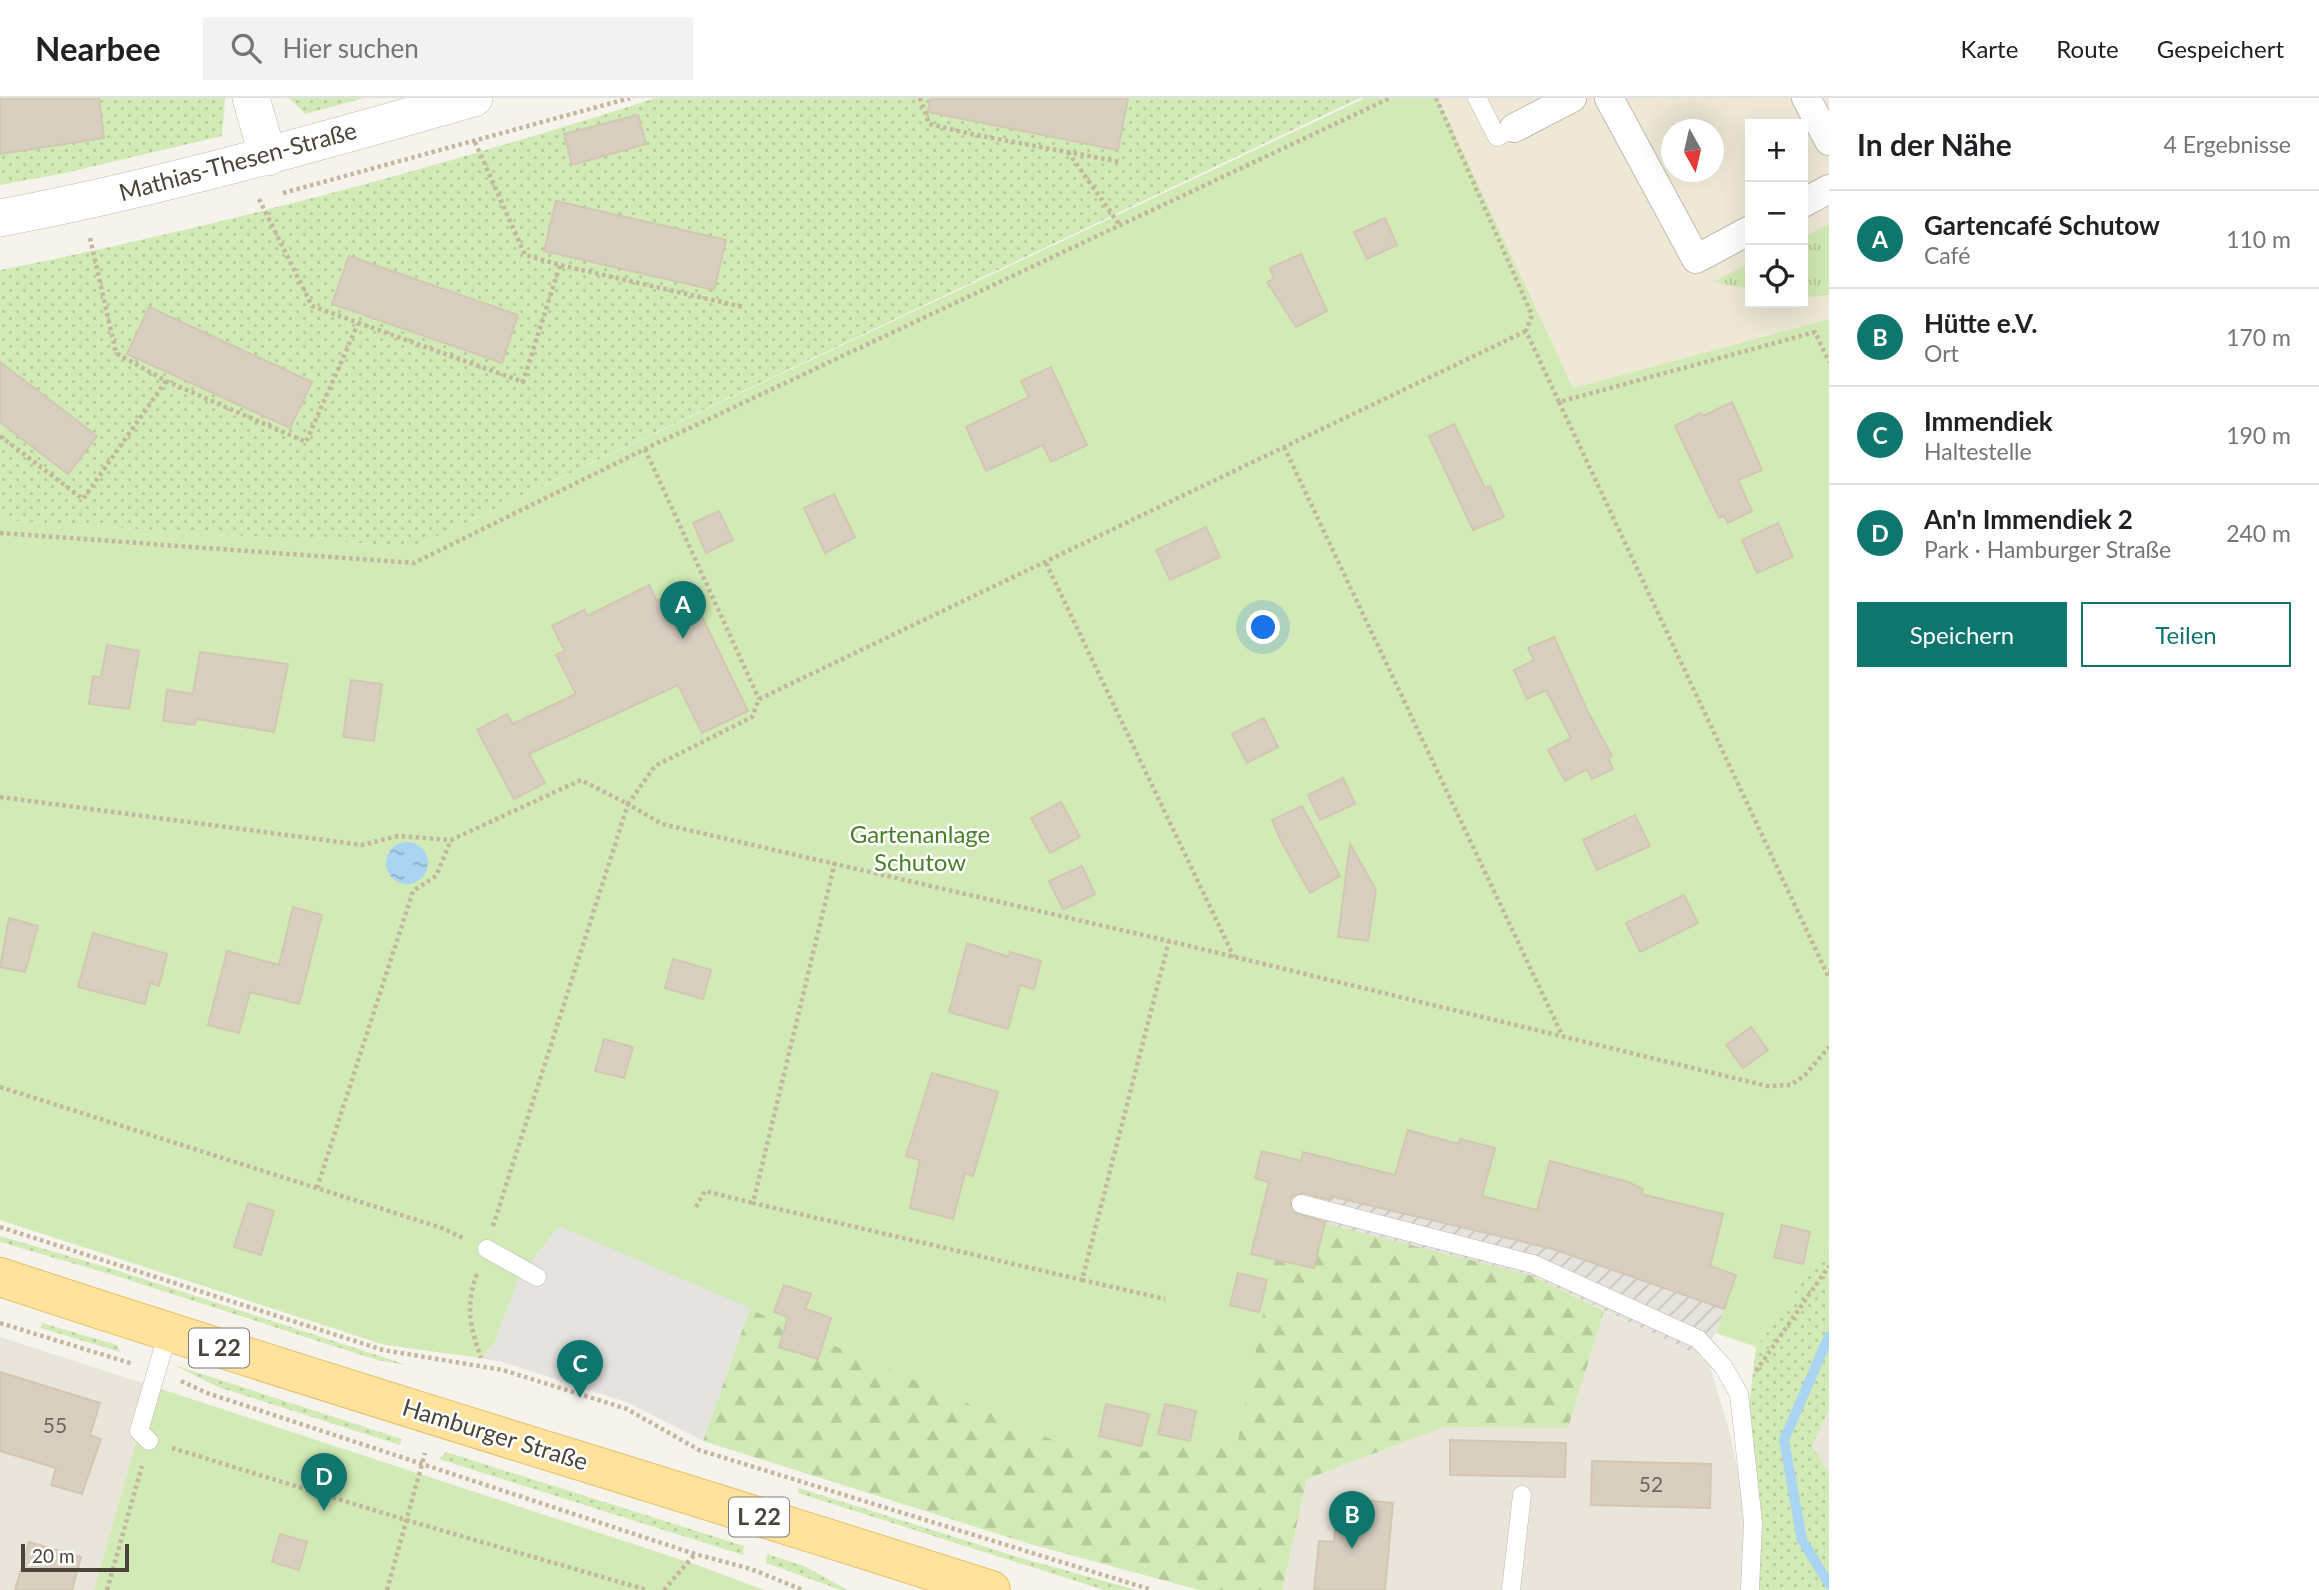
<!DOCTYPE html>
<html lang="de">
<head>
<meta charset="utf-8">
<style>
  :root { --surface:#fff; --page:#f2f2f2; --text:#202124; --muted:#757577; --line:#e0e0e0; --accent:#0f766e }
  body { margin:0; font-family:Lato,sans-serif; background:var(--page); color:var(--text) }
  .controls { position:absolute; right:21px; top:21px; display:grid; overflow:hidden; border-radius:0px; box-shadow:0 7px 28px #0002 }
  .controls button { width:63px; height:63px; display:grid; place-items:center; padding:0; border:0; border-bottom:2px solid var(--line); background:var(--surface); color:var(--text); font:35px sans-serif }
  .compass { position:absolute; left:1661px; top:21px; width:63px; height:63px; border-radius:50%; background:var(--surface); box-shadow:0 7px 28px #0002; rotate:172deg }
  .scale { position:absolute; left:21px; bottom:18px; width:108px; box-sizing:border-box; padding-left:7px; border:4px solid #4b4439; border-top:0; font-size:19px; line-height:24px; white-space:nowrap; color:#4b4439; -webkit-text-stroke:5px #fff; paint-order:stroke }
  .you { position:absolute; left:1264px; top:530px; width:24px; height:24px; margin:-18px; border:5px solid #fff; border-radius:50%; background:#1a73e8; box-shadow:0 0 0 10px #1a73e833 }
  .badge { display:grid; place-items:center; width:46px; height:46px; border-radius:50%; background:var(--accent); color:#fff; font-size:23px; font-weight:700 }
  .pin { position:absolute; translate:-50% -58px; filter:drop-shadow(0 2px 4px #0008) }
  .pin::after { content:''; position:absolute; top:37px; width:24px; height:21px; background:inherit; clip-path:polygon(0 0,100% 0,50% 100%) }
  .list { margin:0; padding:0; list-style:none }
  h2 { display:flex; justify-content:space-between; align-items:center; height:91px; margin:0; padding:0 28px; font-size:30px }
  h2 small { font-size:23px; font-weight:400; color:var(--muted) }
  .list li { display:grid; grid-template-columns:46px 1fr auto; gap:21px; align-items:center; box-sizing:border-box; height:98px; padding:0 28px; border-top:2px solid var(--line) }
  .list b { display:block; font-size:26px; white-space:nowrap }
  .list p { margin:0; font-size:23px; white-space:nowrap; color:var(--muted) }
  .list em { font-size:23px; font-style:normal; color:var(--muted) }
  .actions { display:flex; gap:14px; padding:21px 28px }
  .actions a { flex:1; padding:16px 0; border:2px solid var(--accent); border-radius:0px; text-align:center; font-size:24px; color:var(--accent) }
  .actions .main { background:var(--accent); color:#fff }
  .icon { flex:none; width:38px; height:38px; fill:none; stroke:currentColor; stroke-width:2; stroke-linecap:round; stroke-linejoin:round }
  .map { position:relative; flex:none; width:1829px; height:1492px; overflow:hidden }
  header { display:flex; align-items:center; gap:42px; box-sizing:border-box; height:98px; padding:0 35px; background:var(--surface); border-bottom:2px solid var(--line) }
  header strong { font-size:33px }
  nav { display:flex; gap:38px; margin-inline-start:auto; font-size:24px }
  .search { width:490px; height:63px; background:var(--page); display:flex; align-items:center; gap:18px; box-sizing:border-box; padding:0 24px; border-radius:0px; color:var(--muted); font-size:26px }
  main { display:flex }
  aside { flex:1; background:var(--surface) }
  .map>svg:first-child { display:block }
  .residential { fill:#eae5da }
  .industrial { fill:url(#industrial-furrows) }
  .education { fill:#efe8d6; fill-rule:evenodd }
  .grass { fill:url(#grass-dots) }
  .forest { fill:url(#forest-firs) }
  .park { fill:url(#park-tufts) }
  .garden { fill:#d2eab5 }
  .parking { fill:#e5e3e0 }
  .water { fill:url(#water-ripples) }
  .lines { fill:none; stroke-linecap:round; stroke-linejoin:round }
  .stream { stroke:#a9d4f2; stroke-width:10 }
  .building { fill:#d8cfc1; stroke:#d3c7b4; stroke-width:2 }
  .service-casing { stroke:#c2bbae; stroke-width:19 }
  .pedestrian-casing { stroke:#c2bbae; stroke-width:30 }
  .minor-casing { stroke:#c2bbae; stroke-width:38 }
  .primary-casing { stroke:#e6c16a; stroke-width:40 }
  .path { stroke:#c4b79f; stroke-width:4.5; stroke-dasharray:3.5 3.5; stroke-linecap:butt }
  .service { stroke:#fff; stroke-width:18 }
  .pedestrian { stroke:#fff; stroke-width:28 }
  .minor { stroke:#fff; stroke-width:37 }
  .primary { stroke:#ffe39c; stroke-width:38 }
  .labels { text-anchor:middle; stroke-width:5; stroke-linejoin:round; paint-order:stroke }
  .number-label { font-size:21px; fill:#6e675b }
  .shield { fill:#fff; stroke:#817c74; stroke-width:2 }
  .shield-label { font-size:23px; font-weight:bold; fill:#4b4439 }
  .street-label { font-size:24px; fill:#4b4439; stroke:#fff }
  .park-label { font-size:24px; fill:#4a7f2a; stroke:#fff }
</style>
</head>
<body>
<header>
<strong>Nearbee</strong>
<div class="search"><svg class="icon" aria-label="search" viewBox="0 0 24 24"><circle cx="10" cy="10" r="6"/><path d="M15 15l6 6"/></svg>Hier suchen</div>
<nav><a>Karte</a><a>Route</a><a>Gespeichert</a></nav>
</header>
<main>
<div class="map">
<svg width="1829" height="1492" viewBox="0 0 1829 1492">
  <defs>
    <pattern id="industrial-furrows" width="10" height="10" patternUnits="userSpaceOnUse" patternTransform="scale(1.75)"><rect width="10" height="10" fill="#e6e2dd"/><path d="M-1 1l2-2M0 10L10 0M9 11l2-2" fill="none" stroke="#c7c3be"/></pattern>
    <pattern id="grass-dots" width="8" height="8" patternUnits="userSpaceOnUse" patternTransform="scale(1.75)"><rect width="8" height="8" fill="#d2eab5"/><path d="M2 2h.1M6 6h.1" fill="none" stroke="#b6ca9c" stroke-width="1.8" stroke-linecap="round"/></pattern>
    <pattern id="forest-firs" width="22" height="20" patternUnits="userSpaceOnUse" patternTransform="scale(1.75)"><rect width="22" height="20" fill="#d2eab5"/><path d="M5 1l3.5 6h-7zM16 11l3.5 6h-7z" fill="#b6ca9c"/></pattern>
    <pattern id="park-tufts" width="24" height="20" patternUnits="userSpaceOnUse" patternTransform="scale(1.75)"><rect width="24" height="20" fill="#d2eab5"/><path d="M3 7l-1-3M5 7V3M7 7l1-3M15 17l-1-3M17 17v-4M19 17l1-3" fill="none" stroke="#b6ca9c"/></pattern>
    <pattern id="water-ripples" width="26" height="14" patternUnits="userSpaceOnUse" patternTransform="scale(1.75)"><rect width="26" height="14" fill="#a9d4f2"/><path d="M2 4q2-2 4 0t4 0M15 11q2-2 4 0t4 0" fill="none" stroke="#8caec5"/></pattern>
  </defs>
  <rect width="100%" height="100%" fill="#f6f3ec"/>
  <g class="residential">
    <path d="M1604,1213L1698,1257L1710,1268L1731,1340L1743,1397L1747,1425L1742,1492H1282L1307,1381L1444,1329L1568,1330Z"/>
    <path d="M0,1239L152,1288L94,1492H0Z"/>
    <path d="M1829,1311V1375L1812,1348Z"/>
  </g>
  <path class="industrial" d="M1303,1054L1570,1120L1736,1177L1716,1235L1698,1257L1530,1177L1283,1115L1295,1090Z"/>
  <path class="education" d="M1438,0H1829V221L1573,290ZM1750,26H1803V205H1750ZM1672,32H1714V74H1672Z"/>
  <g class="grass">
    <path d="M0,0H225L222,38L65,75L0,87Z"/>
    <path d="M289,0H364L305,16Z"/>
    <path d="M656,0H1360L415,449L0,422V172C222,128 440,69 656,0Z"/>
    <path d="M0,1138L116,1172L407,1267L377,1262L113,1177L0,1144Z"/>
    <path d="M1829,1145V1311L1812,1348L1829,1375V1492H1755L1746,1334L1756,1249Z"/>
    <path d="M42,1225L117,1247L120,1254L41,1230Z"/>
    <path d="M174,1267L402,1341L400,1347L218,1289Z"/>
    <path d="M446,1354L744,1448L743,1457L439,1361Z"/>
    <path d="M799,1390L1021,1460L1136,1492H1104L798,1395Z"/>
    <path d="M767,1456L804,1468L848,1492H841L766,1465Z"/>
  </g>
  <path class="forest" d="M1283,1115L1530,1177L1604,1213L1568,1330L1444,1329L1307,1381L1282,1492H1199L1030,1446L703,1343L750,1210L1067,1348Z"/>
  <g class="park">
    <path d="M1829,126V197L1803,200V139Z"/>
    <path d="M1750,165V191L1713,184Z"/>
  </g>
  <g class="garden">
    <path d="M1365,0H1438L1573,290L1829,221V1145L1756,1249L1716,1235L1736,1177L1570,1120L1303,1054L1295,1090L1283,1115L1238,1343L1130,1355L1067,1348L559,1129L521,1176L493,1248L481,1260L385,1247L0,1122V422L415,449Z"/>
    <path d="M152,1288L694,1466L765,1492H94Z"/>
  </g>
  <path class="parking" d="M559,1128L750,1210L703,1343L629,1305L503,1264L481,1260L493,1248L521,1176Z"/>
  <circle class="water" cx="407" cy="765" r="21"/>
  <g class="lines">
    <path class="stream" d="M1829,1238L1784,1342L1802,1442L1829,1486"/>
  </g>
  <g class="building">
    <path d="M0,0H99L104,40L0,56Z"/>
    <path d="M930,0H1128L1118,52L928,14Z"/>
    <path d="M638,17L646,46L572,67L564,36Z"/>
    <path d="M556,103L726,142L714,192L544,153Z"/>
    <path d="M1385,120L1397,147L1367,161L1354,134Z"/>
    <path d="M1301,156L1327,213L1296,229L1267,184L1274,181L1270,170Z"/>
    <path d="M349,158L518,217L502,265L332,206Z"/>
    <path d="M149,209L312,284L290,330L127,256Z"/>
    <path d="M0,264L97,338L68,376L0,324Z"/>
    <path d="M1051,269L1087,347L1051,364L1043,347L986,373L966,329L1029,299L1021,283Z"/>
    <path d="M1732,304L1762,372L1738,382L1752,413L1728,425L1724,418L1719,420L1675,328L1701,315L1703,318Z"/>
    <path d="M1454,326L1485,390L1490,388L1504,419L1473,432L1429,338Z"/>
    <path d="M834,396L855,439L825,455L804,410Z"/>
    <path d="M719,413L733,442L706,455L693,425Z"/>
    <path d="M1778,425L1793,459L1757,475L1742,442Z"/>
    <path d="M1206,429L1220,459L1170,482L1156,452Z"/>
    <path d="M649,487L657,503L687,488L748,613L702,635L678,587L529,656L545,685L514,701L477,632L507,616L513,626L576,596L556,557L565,553L552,528L584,512L587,518Z"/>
    <path d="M1554,539L1588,614L1612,658L1608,660L1613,671L1592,681L1587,671L1565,683L1548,652L1571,640L1546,592L1527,601L1514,572L1534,562L1528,550Z"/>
    <path d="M107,547L139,553L129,611L89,606L93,578L101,579Z"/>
    <path d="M200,554L288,566L274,634L196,621L195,627L163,623L167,592L193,596Z"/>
    <path d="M351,582L382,586L374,643L343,639Z"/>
    <path d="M1264,620L1278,649L1247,665L1232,636Z"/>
    <path d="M1343,680L1355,706L1320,722L1308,697Z"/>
    <path d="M1061,704L1080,739L1050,755L1031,720Z"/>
    <path d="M1302,708L1340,778L1310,795L1281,743L1272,722Z"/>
    <path d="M1635,717L1650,748L1597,772L1583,742Z"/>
    <path d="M1350,746L1376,792L1368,843L1338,839Z"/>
    <path d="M1082,768L1095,796L1063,812L1049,783Z"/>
    <path d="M1684,797L1698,825L1640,854L1626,825Z"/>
    <path d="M293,809L322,817L299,906L250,894L239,935L208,927L227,853L279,867Z"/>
    <path d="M9,820L38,828L25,874L0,869Z"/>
    <path d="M93,835L167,856L159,888L150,885L145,906L78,889Z"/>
    <path d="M967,845L1009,859L1010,854L1041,863L1034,891L1020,887L1008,931L949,914Z"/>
    <path d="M673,861L711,872L703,901L665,890Z"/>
    <path d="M1751,929L1768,952L1743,970L1726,947Z"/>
    <path d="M604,941L633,949L624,980L595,973Z"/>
    <path d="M932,975L998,994L973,1078L965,1075L953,1121L910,1110L920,1062L906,1058Z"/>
    <path d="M1408,1032L1458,1046L1460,1041L1495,1050L1482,1098L1537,1112L1550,1063L1628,1084L1643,1091L1641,1096L1723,1116L1710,1168L1736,1177L1724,1211L1553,1151L1330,1098V1102L1303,1095L1293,1098L1290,1103L1293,1114L1325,1124L1314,1170L1251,1156L1269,1084L1255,1080L1262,1053L1301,1063L1303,1054L1395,1077Z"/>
    <path d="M248,1105L274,1113L261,1157L234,1149Z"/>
    <path d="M1782,1127L1810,1134L1803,1166L1774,1159Z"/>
    <path d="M1238,1175L1267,1182L1259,1214L1230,1207Z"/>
    <path d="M784,1187L811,1196L805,1211L831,1220L818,1261L779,1249L788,1219L774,1214Z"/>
    <path d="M0,1274L100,1305L90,1337L101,1341L82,1396L51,1387L56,1370L0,1353Z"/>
    <path d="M1106,1306L1149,1316L1141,1348L1099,1338Z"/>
    <path d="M1165,1306L1196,1313L1190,1343L1158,1336Z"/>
    <path d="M1450,1342L1566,1345L1565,1379L1450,1377Z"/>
    <path d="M1592,1363L1711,1366L1710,1410L1591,1407Z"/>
    <path d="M1338,1400L1393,1405L1385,1492H1314L1319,1443L1334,1444Z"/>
    <path d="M280,1436L307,1444L299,1472L272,1464Z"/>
    <path d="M29,1444L81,1459L72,1492H15Z"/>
  </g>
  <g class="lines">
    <defs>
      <g id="service">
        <path d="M1477,0L1497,39L1514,30"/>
        <path d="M1301,1106L1533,1166L1698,1241L1723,1268L1739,1296L1753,1424L1750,1492"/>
        <path d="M487,1151L537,1179"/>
        <path d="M149,1343L139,1333L168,1234"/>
        <path d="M1511,1492L1522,1397"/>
      </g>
      <g id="pedestrian">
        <path d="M1609,0L1696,161L1750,132"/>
        <path d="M1806,0L1829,43"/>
        <path d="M1514,30L1572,0"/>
        <path d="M1803,105L1829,91"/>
      </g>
      <g id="minor">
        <path d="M251,0L268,59"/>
        <path d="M0,120C161,90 317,44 474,0"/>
      </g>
      <path id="primary" d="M0,1179C329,1288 661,1386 991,1492"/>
    </defs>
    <use href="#service" class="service-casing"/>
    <use href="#pedestrian" class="pedestrian-casing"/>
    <use href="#minor" class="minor-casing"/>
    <use href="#primary" class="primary-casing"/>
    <g class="path">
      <path d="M920,0L929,26L971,36L1121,64"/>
      <path d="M1436,0L1532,217L1526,233L1559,304L1815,234L1829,264"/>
      <path d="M475,44L525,157L560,167L743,209"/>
      <path d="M1068,54L1119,126"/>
      <path d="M283,95L630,0"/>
      <path d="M259,101L312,208L523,284L560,167"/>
      <path d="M90,140L116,255L166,283L306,344L358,226"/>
      <path d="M1559,304L1829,880"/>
      <path d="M0,338L83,401L166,283"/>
      <path d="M1284,349L1562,937"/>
      <path d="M645,351L759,601"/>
      <path d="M0,435L414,465L645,351L1390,0"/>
      <path d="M1046,465L1234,859"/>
      <path d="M0,699L362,747L398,738L451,742L581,682L628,706L655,668L752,619L759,601L1526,233"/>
      <path d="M835,764L753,1105L1082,1182L1169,843"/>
      <path d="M0,989L442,1130L465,1141"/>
      <path d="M317,1090L413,793L436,778L451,742"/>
      <path d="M696,1109L705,1093L753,1105"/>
      <path d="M493,1128L628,706L662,726L1169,843L1767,988L1791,987L1805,977L1829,949"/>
      <path d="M0,1129L383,1252L503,1272L627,1311L699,1352L1152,1492"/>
      <path d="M477,1176C465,1208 470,1228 481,1260"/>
      <path d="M1082,1182L1165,1201"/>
      <path d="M0,1225L133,1266"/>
      <path d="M1756,1273L1829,1168"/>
      <path d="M181,1283L207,1295L695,1456L751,1471L803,1492"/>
      <path d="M172,1350L406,1422L647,1492"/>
      <path d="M107,1492L142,1368"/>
      <path d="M387,1492L425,1355"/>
      <path d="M664,1492L695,1456"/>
    </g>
    <use href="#service" class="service"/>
    <use href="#pedestrian" class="pedestrian"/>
    <use href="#minor" class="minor"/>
    <use href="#primary" class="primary"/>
  </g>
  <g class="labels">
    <g class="number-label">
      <text x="55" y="1335">55</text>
      <text x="1651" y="1394">52</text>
    </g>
    <g class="shield">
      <rect x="189" y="1230.5" width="60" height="39" rx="5"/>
      <rect x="729" y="1399.5" width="60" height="39" rx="5"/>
    </g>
    <g class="shield-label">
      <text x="219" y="1258">L 22</text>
      <text x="759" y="1427">L 22</text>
    </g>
    <g class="street-label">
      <text transform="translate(238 64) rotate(-15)" y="8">Mathias-Thesen-Straße</text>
      <text transform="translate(495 1337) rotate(17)" y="8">Hamburger Straße</text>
    </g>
    <g class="park-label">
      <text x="920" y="745">Gartenanlage<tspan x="920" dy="28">Schutow</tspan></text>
    </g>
  </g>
</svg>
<div class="controls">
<button>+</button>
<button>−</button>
<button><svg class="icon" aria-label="locate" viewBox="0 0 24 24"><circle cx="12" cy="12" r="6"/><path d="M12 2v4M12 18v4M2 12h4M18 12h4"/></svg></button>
</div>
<svg class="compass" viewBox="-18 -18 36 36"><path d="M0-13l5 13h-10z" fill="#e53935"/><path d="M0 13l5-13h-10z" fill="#757577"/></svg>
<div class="scale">20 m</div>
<div class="you"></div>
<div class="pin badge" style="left:683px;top:541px">A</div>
<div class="pin badge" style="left:1352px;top:1451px">B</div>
<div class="pin badge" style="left:580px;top:1300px">C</div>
<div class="pin badge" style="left:324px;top:1413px">D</div>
</div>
<aside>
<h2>In der Nähe<small>4 Ergebnisse</small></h2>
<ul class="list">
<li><span class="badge">A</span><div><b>Gartencafé Schutow</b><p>Café</p></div><em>110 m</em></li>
<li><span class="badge">B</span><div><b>Hütte e.V.</b><p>Ort</p></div><em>170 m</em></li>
<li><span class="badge">C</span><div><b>Immendiek</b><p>Haltestelle</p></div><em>190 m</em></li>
<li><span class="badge">D</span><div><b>An'n Immendiek 2</b><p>Park · Hamburger Straße</p></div><em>240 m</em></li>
</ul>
<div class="actions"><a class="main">Speichern</a><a>Teilen</a></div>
</aside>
</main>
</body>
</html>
